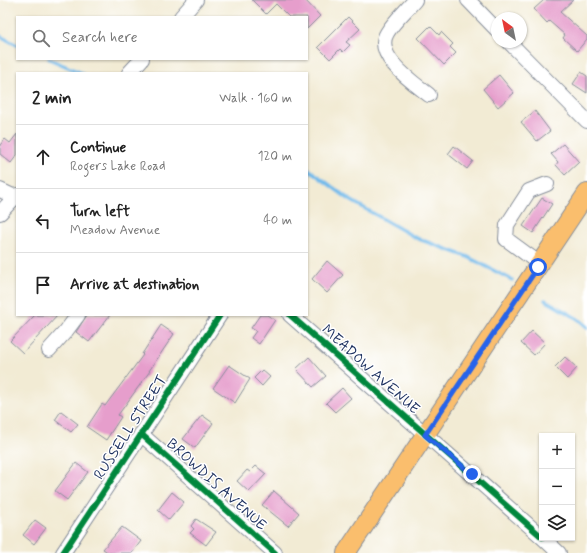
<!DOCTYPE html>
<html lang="en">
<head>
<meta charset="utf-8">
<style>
  :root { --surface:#fff; --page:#f2f2f2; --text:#222; --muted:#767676; --line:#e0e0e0 }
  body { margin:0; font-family:Mynerve,sans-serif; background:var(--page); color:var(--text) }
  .controls { position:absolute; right:12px; bottom:12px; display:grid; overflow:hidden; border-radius:0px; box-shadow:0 1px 3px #0004 }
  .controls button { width:36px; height:36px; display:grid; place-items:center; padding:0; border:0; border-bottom:1px solid var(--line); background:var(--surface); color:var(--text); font:20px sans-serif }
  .compass { position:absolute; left:491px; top:12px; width:36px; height:36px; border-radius:50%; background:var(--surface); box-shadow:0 1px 3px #0004; rotate:327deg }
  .stop { position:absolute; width:12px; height:12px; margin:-9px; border:3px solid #2563eb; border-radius:50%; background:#fff }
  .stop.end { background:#2563eb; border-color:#fff; box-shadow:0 1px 4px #0008 }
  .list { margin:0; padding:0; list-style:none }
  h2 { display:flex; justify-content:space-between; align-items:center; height:52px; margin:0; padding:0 16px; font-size:17px }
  h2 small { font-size:13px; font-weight:400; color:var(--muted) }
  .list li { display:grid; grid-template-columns:26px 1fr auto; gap:12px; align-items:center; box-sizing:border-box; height:64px; padding:0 16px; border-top:1px solid var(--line) }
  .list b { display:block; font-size:15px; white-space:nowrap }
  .list p { margin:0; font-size:13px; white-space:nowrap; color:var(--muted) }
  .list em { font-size:13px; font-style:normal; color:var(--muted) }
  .icon { flex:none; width:22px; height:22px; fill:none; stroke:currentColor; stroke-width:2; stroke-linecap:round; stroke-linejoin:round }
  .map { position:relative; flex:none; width:587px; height:553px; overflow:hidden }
  .search { position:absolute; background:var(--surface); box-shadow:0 1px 3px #0004; left:16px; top:16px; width:292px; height:44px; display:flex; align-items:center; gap:10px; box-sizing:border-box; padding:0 14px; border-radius:0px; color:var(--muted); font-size:15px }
  .panel { position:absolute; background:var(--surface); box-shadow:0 1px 3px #0004; left:16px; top:72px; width:292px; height:244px; border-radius:0px }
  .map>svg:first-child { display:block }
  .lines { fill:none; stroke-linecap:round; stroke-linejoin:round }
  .stream { stroke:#73bbeb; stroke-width:3.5 }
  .building { fill:#e69ecc }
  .minor-casing { stroke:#868d99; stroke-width:16 }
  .major-casing { stroke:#868d99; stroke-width:20 }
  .minor { stroke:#fff; stroke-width:14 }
  .major { stroke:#fabe6d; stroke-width:18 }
  .cycleway-casing { stroke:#fff; stroke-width:8 }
  .cycleway { stroke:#00873e; stroke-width:6 }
  .route { stroke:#2563eb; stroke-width:5 }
  .labels { text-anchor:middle; stroke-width:3; stroke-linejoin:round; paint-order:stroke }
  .street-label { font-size:15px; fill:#1b2f5e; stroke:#fff }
</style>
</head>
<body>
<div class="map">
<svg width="587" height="553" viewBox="0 0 587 553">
  <rect width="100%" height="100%" fill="#fff"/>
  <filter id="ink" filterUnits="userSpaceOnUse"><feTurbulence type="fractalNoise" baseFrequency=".025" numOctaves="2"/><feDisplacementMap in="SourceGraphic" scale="8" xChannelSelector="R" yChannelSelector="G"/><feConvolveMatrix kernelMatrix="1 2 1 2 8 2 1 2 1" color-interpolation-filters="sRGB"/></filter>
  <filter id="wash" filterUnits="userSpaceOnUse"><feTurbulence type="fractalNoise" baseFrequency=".012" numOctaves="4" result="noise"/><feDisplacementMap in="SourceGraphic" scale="16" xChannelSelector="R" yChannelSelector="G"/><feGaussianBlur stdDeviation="0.9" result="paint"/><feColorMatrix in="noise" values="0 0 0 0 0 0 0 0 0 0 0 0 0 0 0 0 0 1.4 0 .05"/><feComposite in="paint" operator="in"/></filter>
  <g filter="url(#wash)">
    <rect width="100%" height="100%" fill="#f2ebd4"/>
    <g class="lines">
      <g class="stream">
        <path d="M0,36L17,45"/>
        <path d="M49,59L82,73"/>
        <path d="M307,168L350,200L416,238L468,257L512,280"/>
        <path d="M545,300L578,319L587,327"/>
      </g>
    </g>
    <g id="blocks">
      <g class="building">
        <path d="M252,0H305L320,16L307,29V17H289L276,4L266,14Z"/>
        <path d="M544,0H573L560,12L587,36V39L577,51L563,38L565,35L549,21L547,23L534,9Z"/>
        <path d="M348,17L360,29L346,42L350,45L343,52L340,49L330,59L318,47Z"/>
        <path d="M430,26L439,35L441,32L453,44L450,47L456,53L444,65L418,38Z"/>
        <path d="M581,72L587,76V93L573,84Z"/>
        <path d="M499,75L514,93L498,107L483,89Z"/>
        <path d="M535,111L550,131L537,141L521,122Z"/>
        <path d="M17,134V155L11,163L0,154V145L5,139L10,143Z"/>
        <path d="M563,144L579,162L565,175L556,165L558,162L551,154Z"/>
        <path d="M454,146L473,161L467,169L448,154Z"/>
        <path d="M542,198L552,204L533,233L523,226Z"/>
        <path d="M327,261L343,275L327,293L312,279Z"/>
        <path d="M35,315H58L23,353L10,341Z"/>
        <path d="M87,315H110L89,342L76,332Z"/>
        <path d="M260,315H267L275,320L259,344L251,338L256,331L251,328Z"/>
        <path d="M161,325L174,334L149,371H150L118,415L121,417L106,440L87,427L102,404L105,406L143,355L142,354Z"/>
        <path d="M532,331L545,343L534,355L521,343Z"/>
        <path d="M309,357L326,376L313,387L296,369Z"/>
        <path d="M565,357L577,368L567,379L555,367Z"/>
        <path d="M229,365L250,379L235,403L213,388Z"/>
        <path d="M262,370L270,377L262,386L254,378Z"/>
        <path d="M342,388L351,398L335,412L326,403Z"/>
        <path d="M61,411L78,424L71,432L55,420Z"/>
        <path d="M202,415L213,423L195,448L183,439Z"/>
        <path d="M76,463L88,472L67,500L55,491Z"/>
        <path d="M256,466L266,474L249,492L237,481L247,470L250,472Z"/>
        <path d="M274,491L299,513L288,526L262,505Z"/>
        <path d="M172,492L184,502L169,520L158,510Z"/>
        <path d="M196,519L216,532L206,545L190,533L194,529L191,526Z"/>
        <path d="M35,520L46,528L34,544L23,535Z"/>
        <path d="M122,527L141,541L132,553H109L103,549Z"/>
      </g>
    </g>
  </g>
  <g filter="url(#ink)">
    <use href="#blocks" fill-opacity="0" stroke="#868d99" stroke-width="1"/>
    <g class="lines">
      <defs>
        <g id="minor">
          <path d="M415,0C406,11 394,21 387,33C373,56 414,83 429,95"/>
          <path d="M468,0L497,30"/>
          <path d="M181,17L196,0"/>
          <path d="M509,42L587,121"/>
          <path d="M129,73L142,59"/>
          <path d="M0,190L17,198"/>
          <path d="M0,213L17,195"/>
          <path d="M540,264L506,239L507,225L529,191L547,184"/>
          <path d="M290,315L542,537"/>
          <path d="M49,350L66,331L78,315"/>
          <path d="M141,434L275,553"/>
          <path d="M543,538L559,553"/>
          <path d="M63,553L220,315"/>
        </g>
        <path id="major" d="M346,553L587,193"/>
      </defs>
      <use href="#minor" class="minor-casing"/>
      <use href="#major" class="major-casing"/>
      <use href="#minor" class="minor"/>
      <use href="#major" class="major"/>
      <defs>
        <g id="cycleway">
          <path d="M290,315L542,537"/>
          <path d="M141,434L275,553"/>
          <path d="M63,553L220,315"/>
        </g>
      </defs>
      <use href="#cycleway" class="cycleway-casing"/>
      <use href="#cycleway" class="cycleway"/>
    </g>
  </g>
  <g class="lines" filter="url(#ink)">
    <path class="route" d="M472,474L425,435L538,267"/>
  </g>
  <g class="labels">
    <g class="street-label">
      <text transform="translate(371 369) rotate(42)" y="5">MEADOW AVENUE</text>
      <text transform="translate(130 427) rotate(-57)" y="5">RUSSELL STREET</text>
      <text transform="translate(217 484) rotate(42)" y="5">BROWDIS AVENUE</text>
    </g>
  </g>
</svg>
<div class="controls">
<button>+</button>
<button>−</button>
<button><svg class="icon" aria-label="layers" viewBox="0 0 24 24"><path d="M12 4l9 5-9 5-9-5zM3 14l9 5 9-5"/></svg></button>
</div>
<svg class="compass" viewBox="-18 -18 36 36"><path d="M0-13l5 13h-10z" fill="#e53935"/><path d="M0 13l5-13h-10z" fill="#767676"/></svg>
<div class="stop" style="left:538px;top:267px"></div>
<div class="stop end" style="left:472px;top:474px"></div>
<div class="search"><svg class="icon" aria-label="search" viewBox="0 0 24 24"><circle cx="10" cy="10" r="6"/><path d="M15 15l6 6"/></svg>Search here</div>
<section class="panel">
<h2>2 min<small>Walk · 160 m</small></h2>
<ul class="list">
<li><svg class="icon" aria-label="ahead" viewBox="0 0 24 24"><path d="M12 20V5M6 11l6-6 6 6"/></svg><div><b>Continue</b><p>Rogers Lake Road</p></div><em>120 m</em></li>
<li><svg class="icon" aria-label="left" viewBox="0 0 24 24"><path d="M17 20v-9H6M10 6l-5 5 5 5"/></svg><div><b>Turn left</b><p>Meadow Avenue</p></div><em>40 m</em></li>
<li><svg class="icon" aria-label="arrive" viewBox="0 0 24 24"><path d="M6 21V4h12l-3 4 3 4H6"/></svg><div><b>Arrive at destination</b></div></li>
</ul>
</section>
</div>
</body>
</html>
